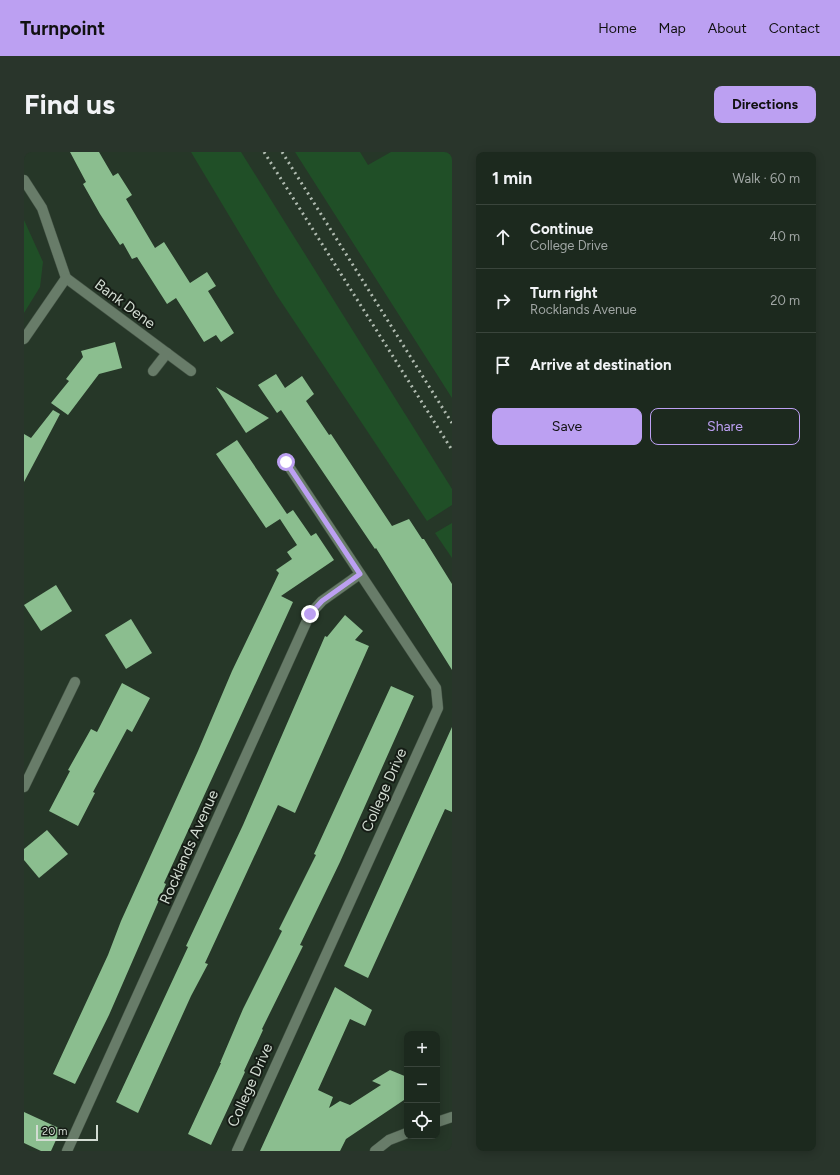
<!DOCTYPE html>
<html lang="en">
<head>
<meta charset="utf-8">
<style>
  :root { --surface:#1c291e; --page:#29352b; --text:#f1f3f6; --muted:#a0a6a4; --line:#3a453c; --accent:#bca0f2 }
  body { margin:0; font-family:Figtree,sans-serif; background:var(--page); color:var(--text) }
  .controls { position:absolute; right:12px; bottom:12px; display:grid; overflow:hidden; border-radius:8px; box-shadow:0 2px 10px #0003 }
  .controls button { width:36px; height:36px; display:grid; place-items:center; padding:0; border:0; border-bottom:1px solid var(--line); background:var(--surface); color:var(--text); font:20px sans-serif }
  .scale { position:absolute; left:12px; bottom:10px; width:62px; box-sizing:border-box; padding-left:4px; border:2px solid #d2dcd2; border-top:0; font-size:11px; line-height:14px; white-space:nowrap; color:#d2dcd2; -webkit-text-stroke:3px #151c15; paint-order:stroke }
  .stop { position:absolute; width:12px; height:12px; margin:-9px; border:3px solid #bca0f2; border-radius:50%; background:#fff }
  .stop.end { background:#bca0f2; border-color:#fff; box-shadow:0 1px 4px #0008 }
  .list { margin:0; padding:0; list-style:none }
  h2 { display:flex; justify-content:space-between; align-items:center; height:52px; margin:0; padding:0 16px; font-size:17px }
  h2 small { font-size:13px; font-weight:400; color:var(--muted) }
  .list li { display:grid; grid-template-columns:26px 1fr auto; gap:12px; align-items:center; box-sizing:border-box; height:64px; padding:0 16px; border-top:1px solid var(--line) }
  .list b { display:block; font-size:15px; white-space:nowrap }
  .list p { margin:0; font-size:13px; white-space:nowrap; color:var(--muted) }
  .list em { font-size:13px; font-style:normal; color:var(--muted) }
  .actions { display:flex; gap:8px; padding:12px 16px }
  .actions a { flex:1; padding:9px 0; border:1px solid var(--accent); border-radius:8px; text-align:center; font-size:14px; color:var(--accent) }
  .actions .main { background:var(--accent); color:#111 }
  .icon { flex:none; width:22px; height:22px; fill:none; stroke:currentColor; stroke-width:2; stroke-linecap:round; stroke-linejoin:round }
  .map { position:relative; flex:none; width:428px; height:999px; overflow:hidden; border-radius:8px }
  header { display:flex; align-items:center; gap:24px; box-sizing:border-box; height:56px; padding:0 20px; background:var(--accent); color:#111 }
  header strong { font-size:19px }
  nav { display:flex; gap:22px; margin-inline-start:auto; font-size:14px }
  .intro { display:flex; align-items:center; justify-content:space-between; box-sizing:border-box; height:96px; padding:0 24px }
  h1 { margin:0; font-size:28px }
  .button { padding:10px 18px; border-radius:8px; background:var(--accent); color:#111; font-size:14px; font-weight:700 }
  main { display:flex; gap:24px; padding:0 24px }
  aside { flex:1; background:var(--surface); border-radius:8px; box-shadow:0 2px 10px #0003 }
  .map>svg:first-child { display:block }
  .green { fill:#204f27 }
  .building { fill:#8bbe8f }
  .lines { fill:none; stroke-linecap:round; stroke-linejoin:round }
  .minor-casing { stroke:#455446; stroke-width:11 }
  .minor { stroke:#687c69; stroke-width:10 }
  .rail { stroke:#b1bcb1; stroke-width:3; stroke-dasharray:2 4; stroke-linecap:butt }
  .route { stroke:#bca0f2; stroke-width:5 }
  .labels { text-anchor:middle; stroke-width:4; stroke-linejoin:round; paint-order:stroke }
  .street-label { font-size:15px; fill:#d2dcd2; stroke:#151c15 }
</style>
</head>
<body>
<header>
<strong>Turnpoint</strong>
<nav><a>Home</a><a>Map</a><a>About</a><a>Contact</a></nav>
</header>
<div class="intro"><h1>Find us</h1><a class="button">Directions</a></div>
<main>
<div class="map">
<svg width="428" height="999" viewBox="0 0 428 999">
  <rect width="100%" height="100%" fill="#263728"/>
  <g class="green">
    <path d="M167,0H217L428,337V353L403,369L252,142Z"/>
    <path d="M271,0H336L344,13L367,0H428V246Z"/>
    <path d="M0,68L19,110L16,135L0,161Z"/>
    <path d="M428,371V406L411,381Z"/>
  </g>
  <g class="building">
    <path d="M46,0H75L89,24L94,21L108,43L102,47L131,96L140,90L166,131L183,120L192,134L184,139L210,181L197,190L192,183L180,190L152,146L143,152L113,105L108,107L99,91L96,93L76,62L59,32L62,30Z"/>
    <path d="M91,190L98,216L75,222L44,263L27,251L45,229L42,227L59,205L57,199Z"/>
    <path d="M252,222L261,236L278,224L290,242L282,249L305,283L307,282L368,374L385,367L398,387H400L428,432V518L352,396L351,397L257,258L253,261L234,233Z"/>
    <path d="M192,235L245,266L222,281Z"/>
    <path d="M29,258L36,262L0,330V282L7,286Z"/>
    <path d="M213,288L263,362L269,358L287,384L292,381L310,408L257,444L269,450L140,731L142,732L85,863L51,932L29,922L84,803L97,769L174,599L208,519L255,421L252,418L268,407L263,400L273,393L256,367L242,376L192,302Z"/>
    <path d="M32,433L48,459L17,479L0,453Z"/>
    <path d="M321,463L339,479L331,488L345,494L271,661L254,653L181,811L184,812L167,844L114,961L92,950L164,795L162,794L219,673L301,484L303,485Z"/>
    <path d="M107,467L128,501L102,517L81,483Z"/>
    <path d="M98,531L126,546L108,580L103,577L69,640L71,641L54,674L25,659L46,619L44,618L67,577L73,580Z"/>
    <path d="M367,534L390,544L316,710L276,793L279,794L238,877L239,878L220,919L221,920L187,993L164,982L197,911H196L219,857L258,779L255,777L292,703L290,702Z"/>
    <path d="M428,575V660L421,657L344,826L320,814Z"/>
    <path d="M23,678L44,702L15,726L0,708V697Z"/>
    <path d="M311,835L348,858L341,874L326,867L313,896L294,938L309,945L305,956L316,949L326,953L357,933L348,929L366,918L383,925V946L322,987L316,999H236Z"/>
    <path d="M0,960L37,977L27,999H17L0,991Z"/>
  </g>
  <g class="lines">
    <defs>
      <g id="minor">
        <path d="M0,28L18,56L42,126"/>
        <path d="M42,126L167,219"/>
        <path d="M0,187L42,126"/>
        <path d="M129,219L143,201"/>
        <path d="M0,635L51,530"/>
        <path d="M413,970L428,965"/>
        <path d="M43,999L286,462L298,449L336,422"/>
        <path d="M213,999L414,556L412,536L262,310"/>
        <path d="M351,999L365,988L383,981"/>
      </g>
    </defs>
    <use href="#minor" class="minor-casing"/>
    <use href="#minor" class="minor"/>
    <g class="rail">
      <path d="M240,0L428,298"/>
      <path d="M258,0L428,271"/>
    </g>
  </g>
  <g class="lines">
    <path class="route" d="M262,310L336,422L298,449L286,462"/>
  </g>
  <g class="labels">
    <g class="street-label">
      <text transform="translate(101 152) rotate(37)" y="5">Bank Dene</text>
      <text transform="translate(360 638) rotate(-66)" y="5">College Drive</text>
      <text transform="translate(165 695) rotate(-66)" y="5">Rocklands Avenue</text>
      <text transform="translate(226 933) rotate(-66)" y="5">College Drive</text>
    </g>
  </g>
</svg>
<div class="controls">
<button>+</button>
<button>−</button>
<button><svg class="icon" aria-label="locate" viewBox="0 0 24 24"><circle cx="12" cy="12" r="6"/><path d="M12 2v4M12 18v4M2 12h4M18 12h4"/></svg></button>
</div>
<div class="scale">20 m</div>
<div class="stop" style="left:262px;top:310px"></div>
<div class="stop end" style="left:286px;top:462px"></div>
</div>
<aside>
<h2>1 min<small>Walk · 60 m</small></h2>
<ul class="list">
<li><svg class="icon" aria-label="ahead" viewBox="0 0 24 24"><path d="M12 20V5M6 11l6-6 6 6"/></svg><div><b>Continue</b><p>College Drive</p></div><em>40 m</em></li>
<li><svg class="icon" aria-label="right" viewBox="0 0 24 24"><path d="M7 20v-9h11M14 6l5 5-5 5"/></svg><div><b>Turn right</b><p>Rocklands Avenue</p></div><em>20 m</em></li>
<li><svg class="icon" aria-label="arrive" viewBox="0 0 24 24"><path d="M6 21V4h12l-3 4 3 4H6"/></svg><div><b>Arrive at destination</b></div></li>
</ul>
<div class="actions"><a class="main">Save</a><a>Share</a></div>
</aside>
</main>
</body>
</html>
